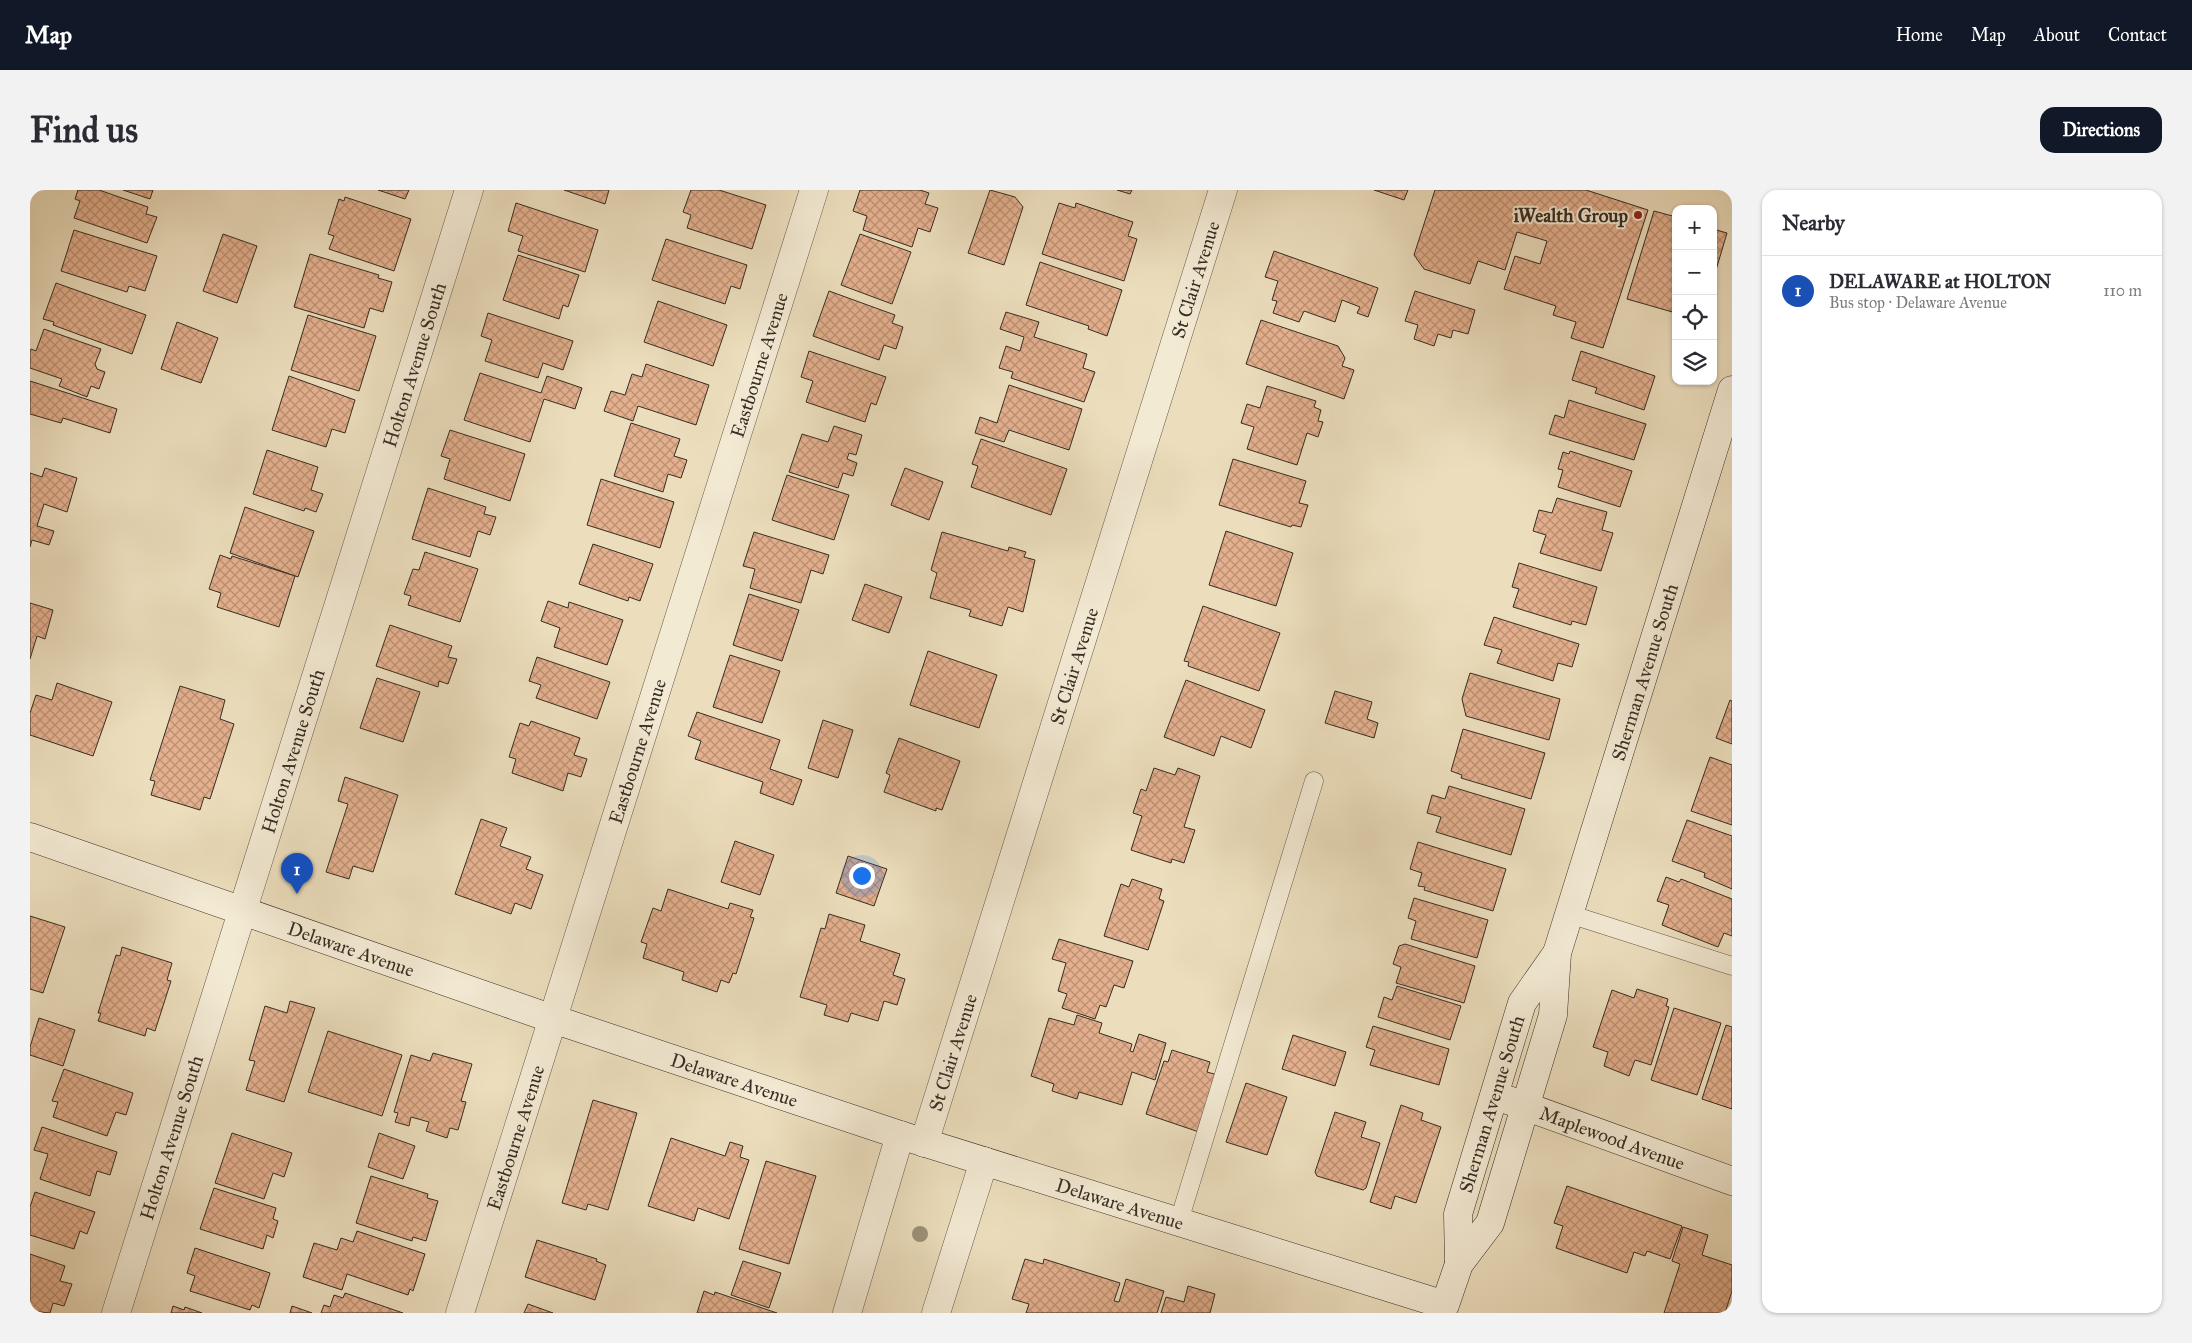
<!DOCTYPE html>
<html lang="en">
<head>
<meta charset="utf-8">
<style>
  :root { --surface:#fff; --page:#f2f2f3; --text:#2b2b33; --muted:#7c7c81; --line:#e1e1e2; --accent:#111827 }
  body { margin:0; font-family:"IM FELL Great Primer",serif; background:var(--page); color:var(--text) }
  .controls { position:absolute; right:15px; top:15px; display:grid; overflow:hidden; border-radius:10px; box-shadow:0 1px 4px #0004 }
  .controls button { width:45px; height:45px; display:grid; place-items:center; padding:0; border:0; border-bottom:1px solid var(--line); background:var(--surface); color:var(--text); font:25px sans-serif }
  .you { position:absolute; left:831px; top:685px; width:18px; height:18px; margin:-12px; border:4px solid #fff; border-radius:50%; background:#1a73e8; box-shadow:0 0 0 8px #1a73e833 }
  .badge { display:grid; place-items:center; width:32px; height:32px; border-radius:50%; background:var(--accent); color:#fff; font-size:16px; font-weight:700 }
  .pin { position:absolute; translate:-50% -41px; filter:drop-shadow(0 1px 2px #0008) }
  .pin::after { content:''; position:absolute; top:26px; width:18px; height:15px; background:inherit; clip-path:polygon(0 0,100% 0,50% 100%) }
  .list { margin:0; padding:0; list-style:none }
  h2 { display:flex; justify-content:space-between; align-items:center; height:65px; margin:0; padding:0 20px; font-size:21px }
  h2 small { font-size:16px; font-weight:400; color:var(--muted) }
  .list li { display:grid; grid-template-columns:32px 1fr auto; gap:15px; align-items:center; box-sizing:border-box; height:70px; padding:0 20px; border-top:1px solid var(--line) }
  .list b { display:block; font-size:19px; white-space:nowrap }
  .list p { margin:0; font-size:16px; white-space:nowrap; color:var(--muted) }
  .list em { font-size:16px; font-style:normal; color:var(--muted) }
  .icon { flex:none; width:28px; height:28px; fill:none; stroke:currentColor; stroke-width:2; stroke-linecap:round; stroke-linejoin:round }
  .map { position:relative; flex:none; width:1702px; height:1123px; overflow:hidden; border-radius:15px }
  header { display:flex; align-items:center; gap:30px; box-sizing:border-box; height:70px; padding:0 25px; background:var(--accent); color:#fff }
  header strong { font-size:24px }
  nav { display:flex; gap:28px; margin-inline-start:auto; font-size:18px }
  .intro { display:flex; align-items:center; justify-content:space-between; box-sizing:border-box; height:120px; padding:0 30px }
  h1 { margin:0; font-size:35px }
  .button { padding:12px 22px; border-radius:15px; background:var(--accent); color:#fff; font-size:18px; font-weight:700 }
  main { display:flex; gap:30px; padding:0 30px }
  aside { flex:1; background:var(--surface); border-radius:15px; box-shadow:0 1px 4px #0004 }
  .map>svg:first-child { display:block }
  .building { fill:url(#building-cross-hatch); stroke:#372d23 }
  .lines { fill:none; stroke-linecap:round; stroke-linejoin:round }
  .lane-casing { stroke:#64594a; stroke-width:19 }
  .street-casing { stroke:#64594a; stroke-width:29 }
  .secondary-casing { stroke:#372d23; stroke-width:29 }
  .lane { stroke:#f3ead4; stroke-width:18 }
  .street { stroke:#f3ead4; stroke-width:28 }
  .secondary { stroke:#f3ead4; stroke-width:28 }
  .tree { fill:#9a9178 }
  .poi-dot { fill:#8f2418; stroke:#f3ead4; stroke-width:2 }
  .labels { text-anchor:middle; stroke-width:4; stroke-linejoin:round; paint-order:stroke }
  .poi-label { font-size:19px; font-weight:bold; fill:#372d23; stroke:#f3ead4; text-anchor:end }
  .street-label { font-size:19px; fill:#372d23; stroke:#f3ead4 }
</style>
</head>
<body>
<header>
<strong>Map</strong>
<nav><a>Home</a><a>Map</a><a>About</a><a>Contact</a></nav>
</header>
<div class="intro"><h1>Find us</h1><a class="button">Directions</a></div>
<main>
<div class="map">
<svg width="1702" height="1123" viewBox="0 0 1702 1123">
  <defs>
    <pattern id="building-cross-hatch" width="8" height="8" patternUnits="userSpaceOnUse" patternTransform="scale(1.25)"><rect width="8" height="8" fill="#e5b08e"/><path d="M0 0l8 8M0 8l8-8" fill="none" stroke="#ba9074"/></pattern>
  </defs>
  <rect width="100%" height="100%" fill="#ecdebd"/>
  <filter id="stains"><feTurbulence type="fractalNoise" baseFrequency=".004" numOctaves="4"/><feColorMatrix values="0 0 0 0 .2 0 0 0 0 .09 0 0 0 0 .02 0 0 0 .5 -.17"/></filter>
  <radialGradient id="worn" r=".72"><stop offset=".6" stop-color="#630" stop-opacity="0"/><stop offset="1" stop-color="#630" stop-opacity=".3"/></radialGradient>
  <g class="building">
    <path d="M48,0H69L118,17L116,24L127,27L117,53L44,28L50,11L45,9Z"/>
    <path d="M93,0H123L120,9Z"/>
    <path d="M348,0H379L375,9Z"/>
    <path d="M534,0H579L575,14Z"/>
    <path d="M661,0H689L736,15L722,59L657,38L661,25L653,22Z"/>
    <path d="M830,0H890L899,3L895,14L908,18L900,42L888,38L882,57L833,40L837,26L823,21Z"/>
    <path d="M960,0L985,7L993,17L974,75L938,63Z"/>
    <path d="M1087,0H1102L1100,4Z"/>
    <path d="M1344,0H1378L1374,10Z"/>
    <path d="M1405,0H1556L1618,20L1573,158L1541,148L1546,132L1523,125L1526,116L1474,99L1485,66L1510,74L1517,51L1487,42L1475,80L1448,71L1440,94L1394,79L1384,65Z"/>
    <path d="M315,7L381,29L364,81L299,59L304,46L298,44L309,9L314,11Z"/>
    <path d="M486,13L568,40L555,82L488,61L493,46L478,41Z"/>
    <path d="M1029,13L1045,18L1046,13L1103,32L1098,46L1107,49L1094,91L1012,64Z"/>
    <path d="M1624,21L1646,27V123L1597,109Z"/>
    <path d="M1683,39L1697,43L1683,90Z"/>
    <path d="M44,40L127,66L115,101L99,96L97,102L31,81Z"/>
    <path d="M193,44L227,56L207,113L173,101Z"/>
    <path d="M830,44L881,62L862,114L811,95Z"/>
    <path d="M636,49L717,75L710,99L701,96L695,114L622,90Z"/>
    <path d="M1244,61L1348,98L1338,127L1327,123L1330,117L1312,110L1305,132L1274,121L1269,132L1243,123L1247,111L1242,110L1248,91L1235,87Z"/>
    <path d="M280,64L349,85L348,88L362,92L353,122L340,118L334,138L264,117Z"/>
    <path d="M488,65L549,85L538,117L533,115L529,129L473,110Z"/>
    <path d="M1010,72L1092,100L1077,146L1058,139L1059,136L996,115Z"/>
    <path d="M26,93L116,125L102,164L23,135L24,132L13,129Z"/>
    <path d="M799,101L865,125L862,133L873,137L866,159L854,155L849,170L783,146Z"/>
    <path d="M1385,101L1445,120L1438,144L1423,140L1421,148L1408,144L1404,156L1384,149L1388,135L1375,131Z"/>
    <path d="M628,111L697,135L683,176L614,152Z"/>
    <path d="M976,122L1009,132L1004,147L1057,164L1053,178L1065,182L1054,212L981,188L983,182L969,178L976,156L990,161L994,147L970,139Z"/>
    <path d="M458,123L543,151L533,180L513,173L508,188L455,171L462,150L451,146Z"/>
    <path d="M278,125L346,146L329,201L261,180Z"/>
    <path d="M1231,130L1308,156L1315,168L1312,176L1324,180L1314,209L1216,174Z"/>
    <path d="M147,132L188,148L171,193L131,179Z"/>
    <path d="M14,139L71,159L65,174L67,179L75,182L69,199L61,196L57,207L29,196L32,189L0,178V161L1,159L6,161Z"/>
    <path d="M779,161L856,187L846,215L841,213L835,232L776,212L783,191L771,187Z"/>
    <path d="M1551,161L1625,186L1614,220L1565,203L1567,198L1542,190Z"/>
    <path d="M616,174L679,195L666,235L608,216L603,231L574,221L581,201L595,205L602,184L612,187Z"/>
    <path d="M450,183L511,203L517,186L552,198L545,219L514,209L500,252L434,230Z"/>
    <path d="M259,186L325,210L315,243L302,239L296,257L242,240Z"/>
    <path d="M0,191L87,219L80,243L33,228L31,233L0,224Z"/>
    <path d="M979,195L1052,219L1039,260L979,240L974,252L945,243L950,227L967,233Z"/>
    <path d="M1237,196L1286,211L1284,217L1291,220L1288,231L1293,232L1288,247L1277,243L1267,275L1217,259L1224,237L1211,233L1217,214L1230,218Z"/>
    <path d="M1539,210L1616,234L1604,270L1519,244L1525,225L1534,228Z"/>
    <path d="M601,233L650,249L644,266L657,270L651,288L638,284L633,302L584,286Z"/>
    <path d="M804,236L832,245L826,265L819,263L817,269L827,273L823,286L813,283L808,298L759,282L772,244L798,252Z"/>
    <path d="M420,240L495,264L480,311L414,289L420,269L411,266Z"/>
    <path d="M951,249L1037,279L1021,325L941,297L948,276L942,274Z"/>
    <path d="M237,260L288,277L281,300L293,304L286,322L275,318L274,321L223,304Z"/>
    <path d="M1540,261L1602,281L1590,317L1528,297L1533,280L1528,279L1533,262L1539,264Z"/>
    <path d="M1203,269L1276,291L1269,313L1278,315L1271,337L1262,335L1261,337L1189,315Z"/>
    <path d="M15,278L47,288L37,322L14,314L7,336L24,341L19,355L2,350L0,357V283L12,287Z"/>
    <path d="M875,278L913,292L899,330L861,315Z"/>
    <path d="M757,285L819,305L804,350L742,330Z"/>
    <path d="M571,289L644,312L630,358L557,335Z"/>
    <path d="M398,298L456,317L454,324L466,327L460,345L448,341L440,367L382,349Z"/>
    <path d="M1527,308L1577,322L1572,340L1583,343L1571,381L1510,363L1516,345L1503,341L1509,320L1522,323Z"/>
    <path d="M215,317L284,341L268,387L200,363Z"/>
    <path d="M1196,341L1263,363L1246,416L1179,395Z"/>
    <path d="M724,342L799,365L793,384L781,380L771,413L720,398L725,379L713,376Z"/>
    <path d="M912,342L978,361L979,357L996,362L994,367L1005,370L993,422L978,417L972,436L939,426L941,420L900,408L907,383L901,380Z"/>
    <path d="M563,354L623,374L610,411L599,407L598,411L549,394Z"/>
    <path d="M395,362L448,379L430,432L378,415L381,406L374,404L383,379L389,380Z"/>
    <path d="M190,365L201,369L202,366L265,386L249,437L187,417L191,403L179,399Z"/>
    <path d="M1489,373L1567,397L1556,435L1542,431L1541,435L1483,417L1489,399L1482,397Z"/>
    <path d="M835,394L872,407L859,443L822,430Z"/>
    <path d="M719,404L769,420L752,471L703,455Z"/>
    <path d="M518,411L538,418L539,412L593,430L577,475L524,457L530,438L511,431Z"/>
    <path d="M0,413L23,420L15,449L7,446L0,469Z"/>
    <path d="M1173,416L1250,443L1229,501L1158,476L1159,472L1154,471Z"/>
    <path d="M1464,427L1549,454L1542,477L1528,473L1523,491L1467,473L1472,460L1454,455Z"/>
    <path d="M360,435L422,456L418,467L427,469L418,494L409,491L408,497L346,476Z"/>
    <path d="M898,461L967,485L949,538L880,515Z"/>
    <path d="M700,465L750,481L732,533L683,517Z"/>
    <path d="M507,467L580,492L567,529L506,508L511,495L499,491Z"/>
    <path d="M1440,483L1530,509L1519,550L1436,526L1432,509Z"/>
    <path d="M347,488L390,502L373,552L330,538Z"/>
    <path d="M1156,490L1235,520L1221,558L1191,546L1184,566L1134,547Z"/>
    <path d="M27,493L82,512L63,566L0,545V523L6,505L22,510Z"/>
    <path d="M150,496L195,510L190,529L204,534L180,609L174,607L170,620L121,605L125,591L120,590Z"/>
    <path d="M1305,501L1342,512L1337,529L1348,533L1344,548L1295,533Z"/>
    <path d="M1700,510L1702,511V554L1686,548Z"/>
    <path d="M667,522L750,550L740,579L772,590L763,615L730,603L733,592L665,569L671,551L658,546Z"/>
    <path d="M793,530L823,540L808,588L778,578Z"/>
    <path d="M501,531L550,548L544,565L557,569L551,587L538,583L533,601L482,583L486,569L479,567L490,533L499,536Z"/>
    <path d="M1433,539L1515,563L1501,609L1431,588L1432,585L1421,581Z"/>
    <path d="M869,548L930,571L912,620L906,618V621L854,602L860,585L856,583Z"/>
    <path d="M1680,567L1702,575V635L1661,621Z"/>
    <path d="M1124,578L1145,585L1148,578L1170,586L1154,637L1165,640L1154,673L1142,669L1141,673L1101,660L1112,626L1103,623L1111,599L1116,601Z"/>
    <path d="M315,587L368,605L343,682L323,676L319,689L296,682L318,614L308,611Z"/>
    <path d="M1419,596L1495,619L1481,665L1406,642L1411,627L1397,623L1402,605L1415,609Z"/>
    <path d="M451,629L477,638L470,656L501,667L496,679L513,685L501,719L485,713L481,724L425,704Z"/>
    <path d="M1657,630L1702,646V699L1674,687L1675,683L1642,671Z"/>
    <path d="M705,651L744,665L730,705L691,692Z"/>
    <path d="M1388,652L1476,679L1463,721L1394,700L1395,697L1388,696L1392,683L1380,679Z"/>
    <path d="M818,666L857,679L844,716L806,703Z"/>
    <path d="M1636,687L1649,692L1651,689L1702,709V746L1694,743L1688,757L1632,735L1639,715L1627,711Z"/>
    <path d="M1102,689L1132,699L1129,709L1134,711L1118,760L1074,746L1091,694L1099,697Z"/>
    <path d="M638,699L698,719L700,713L723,720L720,727L724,728L706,784L703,783L699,793L691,790L687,802L652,790L654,782L613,768L617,754L611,752L623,718L631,721Z"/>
    <path d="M1384,708L1458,730L1447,768L1381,749L1386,731L1378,728Z"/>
    <path d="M799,724L835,735L830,751L870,764L863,785L875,789L867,815L854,811L848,831L821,823L818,832L794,825L797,815L770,807L791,738L795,739Z"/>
    <path d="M0,726L35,737L13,803L0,799Z"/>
    <path d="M1029,749L1103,771L1094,798L1084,795L1076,817L1070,815L1065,829L1032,818L1037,804L1028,801L1036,773L1022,769Z"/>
    <path d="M1375,754L1445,776L1434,813L1366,793L1371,777L1363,774L1369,756Z"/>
    <path d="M92,757L142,773L137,790L141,791L125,841L117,838L115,846L68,831L71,823H68L86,765L90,766Z"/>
    <path d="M1367,796L1431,816L1420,850L1348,827L1354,807L1362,810Z"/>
    <path d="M1607,799L1638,809L1636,816L1639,817L1621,875L1605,870L1599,886L1574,876L1578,862L1563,857L1582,800L1604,808Z"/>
    <path d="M260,811L285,818L254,912L216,900L225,871L219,870L235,816L257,823Z"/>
    <path d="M1644,818L1691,833L1667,905L1621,890Z"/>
    <path d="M1047,825L1072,833L1069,843L1102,854L1100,861L1103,862L1109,844L1136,853L1125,890L1102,882L1092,915L1049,902L1047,909L1022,901L1024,894L1001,886L1019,828L1044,835Z"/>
    <path d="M9,828L45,840L33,876L0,865V857Z"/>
    <path d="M1696,835L1702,837V919L1672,909Z"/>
    <path d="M1343,836L1419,859L1409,895L1340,875L1345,860L1336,857Z"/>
    <path d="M298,841L372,865L352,926L278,902Z"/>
    <path d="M1263,845L1316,862L1305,896L1252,879Z"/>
    <path d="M1142,860L1180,872L1177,882L1191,886L1172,943L1116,924L1134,871L1138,872Z"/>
    <path d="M403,863L442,874L431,911L436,912L428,940L420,938L417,948L396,941L399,932L381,927L379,936L365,932L368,923L364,922L381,865L400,871Z"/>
    <path d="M34,879L103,903L96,925L86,922L77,946L23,927L28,912L22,911Z"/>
    <path d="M1216,893L1257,907L1237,965L1196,952Z"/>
    <path d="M563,910L607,923L578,1020L558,1014L556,1020L532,1013Z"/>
    <path d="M1371,915L1393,923L1391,930L1411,937L1386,1013L1365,1006L1361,1019L1340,1012Z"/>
    <path d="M1305,922L1336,932L1331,947L1350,953L1336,998L1333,1000L1287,986L1285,982Z"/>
    <path d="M12,937L87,962L80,985L67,981L60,1006L10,989L18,964L4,960Z"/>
    <path d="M202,943L262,963L254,987L243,983L234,1009L185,993Z"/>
    <path d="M349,943L385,956L373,989L338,977Z"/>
    <path d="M641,948L695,966L700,952L713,956L710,967L719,970L699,1029L668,1018L664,1031L618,1016Z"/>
    <path d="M736,971L786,986L759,1074L709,1059Z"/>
    <path d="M341,986L398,1004L397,1008L408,1011L396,1051L383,1047L382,1051L326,1033Z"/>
    <path d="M1537,996L1652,1036L1640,1069L1617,1061L1615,1066L1604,1062L1597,1083L1526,1058L1533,1036L1524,1033Z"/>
    <path d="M184,998L246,1018L243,1029L248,1031L243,1048L237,1045L233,1059L170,1039Z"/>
    <path d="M5,1002L65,1022L57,1044L50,1041L44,1059L0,1045V1017Z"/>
    <path d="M1653,1037L1678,1045L1672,1065L1702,1075V1101L1695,1123H1634L1650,1074L1642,1071Z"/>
    <path d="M327,1041L395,1064L383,1101L380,1099L378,1105L317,1084L312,1100L273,1087L284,1053L307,1060L311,1048L323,1052Z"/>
    <path d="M507,1050L567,1069L566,1071L576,1075L565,1110L495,1087Z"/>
    <path d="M165,1058L240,1083L229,1118L222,1115L220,1120L160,1101L165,1086L157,1083Z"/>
    <path d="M0,1064L35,1076L30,1091L42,1094L34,1116L23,1113L20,1123L0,1121Z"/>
    <path d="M995,1069L1013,1074L1014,1069L1090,1093L1084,1111L1089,1112L1096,1089L1134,1101L1127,1123H996L999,1114L982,1109Z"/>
    <path d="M713,1071L751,1083L739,1118L701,1105Z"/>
    <path d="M1158,1096L1185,1104L1180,1123H1131L1136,1107L1154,1112Z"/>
    <path d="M674,1101L684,1105L685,1102L747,1123H667Z"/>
    <path d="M315,1103L373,1123H291L294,1115L300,1117L304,1105L313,1108Z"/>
    <path d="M498,1114L523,1123H494Z"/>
    <path d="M143,1116L154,1120L155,1117L172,1123H141Z"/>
    <path d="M262,1116L282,1123H260Z"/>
  </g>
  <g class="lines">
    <defs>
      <g id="lane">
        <path d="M1539,724L1702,776"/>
        <path d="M1149,1031L1284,591"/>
      </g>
      <g id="street">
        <path id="s1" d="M894,953L1193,0"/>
        <path id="s2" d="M86,1123L439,0"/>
        <path id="s3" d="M430,1123L784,0"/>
        <path d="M817,1123L870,945"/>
        <path d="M906,1123L954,971"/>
      </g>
      <g id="secondary">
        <path id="s4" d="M0,647L523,829L870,945L1415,1115L1429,1074L1460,1033L1523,825L1527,763L1702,200"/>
        <path id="s5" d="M1478,910L1702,991"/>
        <path id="s6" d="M1429,1074L1428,1024L1492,813L1527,763"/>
      </g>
    </defs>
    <use href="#lane" class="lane-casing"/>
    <use href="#street" class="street-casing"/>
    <use href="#secondary" class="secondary-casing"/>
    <use href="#lane" class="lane"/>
    <use href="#street" class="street"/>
    <use href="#secondary" class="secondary"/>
  </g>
  <circle class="tree" cx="890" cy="1044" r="8"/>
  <circle class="poi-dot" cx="1608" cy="25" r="5"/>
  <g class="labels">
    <g class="poi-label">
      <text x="1598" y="32">iWealth Group</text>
    </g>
    <g class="street-label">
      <text dy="7" stroke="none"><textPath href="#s1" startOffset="905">St Clair Avenue</textPath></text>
      <text dy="7" stroke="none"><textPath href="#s2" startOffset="994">Holton Avenue South</textPath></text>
      <text dy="7" stroke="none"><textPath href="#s3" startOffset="994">Eastbourne Avenue</textPath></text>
      <text dy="7" stroke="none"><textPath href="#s1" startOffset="500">St Clair Avenue</textPath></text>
      <text dy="7" stroke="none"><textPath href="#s4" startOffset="2159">Sherman Avenue South</textPath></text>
      <text dy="7" stroke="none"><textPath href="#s2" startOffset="589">Holton Avenue South</textPath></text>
      <text dy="7" stroke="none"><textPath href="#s3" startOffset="589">Eastbourne Avenue</textPath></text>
      <text dy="7" stroke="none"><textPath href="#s4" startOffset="340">Delaware Avenue</textPath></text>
      <text dy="7" stroke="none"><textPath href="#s1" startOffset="95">St Clair Avenue</textPath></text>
      <text dy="7" stroke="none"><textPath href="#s4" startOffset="745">Delaware Avenue</textPath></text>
      <text dy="7" stroke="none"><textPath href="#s6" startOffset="165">Sherman Avenue South</textPath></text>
      <text dy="7" stroke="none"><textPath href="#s2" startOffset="184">Holton Avenue South</textPath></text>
      <text dy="7" stroke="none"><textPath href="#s3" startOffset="184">Eastbourne Avenue</textPath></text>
      <text dy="7" stroke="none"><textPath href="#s5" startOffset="111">Maplewood Avenue</textPath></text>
      <text dy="7" stroke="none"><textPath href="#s4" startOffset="1150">Delaware Avenue</textPath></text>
    </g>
  </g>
  <rect width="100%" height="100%" filter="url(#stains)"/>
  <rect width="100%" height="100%" fill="url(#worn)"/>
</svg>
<div class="controls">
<button>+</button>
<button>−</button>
<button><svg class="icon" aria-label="locate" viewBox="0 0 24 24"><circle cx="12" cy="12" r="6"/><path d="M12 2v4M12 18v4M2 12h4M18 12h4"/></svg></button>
<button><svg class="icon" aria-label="layers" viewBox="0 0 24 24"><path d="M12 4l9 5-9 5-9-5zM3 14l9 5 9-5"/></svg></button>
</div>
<div class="you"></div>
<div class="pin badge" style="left:267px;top:704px;background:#1a4fb4">1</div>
</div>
<aside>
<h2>Nearby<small></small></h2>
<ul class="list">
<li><span class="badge" style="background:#1a4fb4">1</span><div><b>DELAWARE at HOLTON</b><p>Bus stop · Delaware Avenue</p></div><em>110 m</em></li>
</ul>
</aside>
</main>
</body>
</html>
